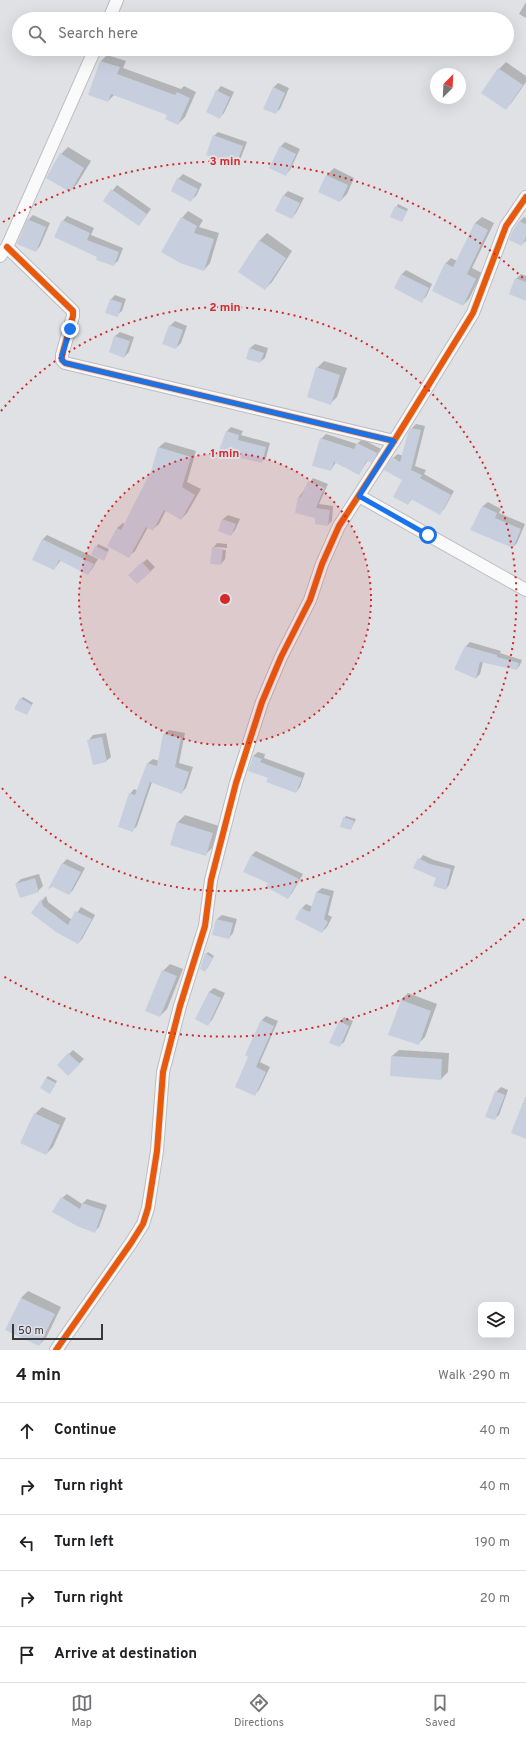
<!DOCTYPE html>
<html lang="en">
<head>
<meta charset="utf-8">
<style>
  :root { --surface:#fff; --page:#f6f6f6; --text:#202124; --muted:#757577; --line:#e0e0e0; --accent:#727376 }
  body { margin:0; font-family:Overpass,sans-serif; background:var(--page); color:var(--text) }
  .controls { position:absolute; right:12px; bottom:12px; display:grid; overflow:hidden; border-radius:8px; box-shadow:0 4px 16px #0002 }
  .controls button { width:36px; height:36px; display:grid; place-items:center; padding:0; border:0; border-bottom:1px solid var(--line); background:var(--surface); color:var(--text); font:20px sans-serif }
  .compass { position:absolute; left:430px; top:68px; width:36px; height:36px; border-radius:50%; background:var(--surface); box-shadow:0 4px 16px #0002; rotate:24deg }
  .scale { position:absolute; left:12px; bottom:10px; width:91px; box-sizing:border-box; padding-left:4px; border:2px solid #37383a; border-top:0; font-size:11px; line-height:14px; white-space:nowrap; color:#37383a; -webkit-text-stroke:3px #dee0e5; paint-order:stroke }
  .stop { position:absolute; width:12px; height:12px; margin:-9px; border:3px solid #1a73e8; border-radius:50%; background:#fff }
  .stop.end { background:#1a73e8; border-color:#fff; box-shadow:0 1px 4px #0008 }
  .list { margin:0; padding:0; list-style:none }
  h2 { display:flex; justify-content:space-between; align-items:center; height:52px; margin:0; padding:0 16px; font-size:17px }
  h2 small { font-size:13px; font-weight:400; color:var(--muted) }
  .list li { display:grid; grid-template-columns:26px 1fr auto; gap:12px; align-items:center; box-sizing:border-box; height:56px; padding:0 16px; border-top:1px solid var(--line) }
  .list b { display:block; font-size:15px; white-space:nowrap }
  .list em { font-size:13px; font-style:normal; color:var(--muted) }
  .icon { flex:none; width:22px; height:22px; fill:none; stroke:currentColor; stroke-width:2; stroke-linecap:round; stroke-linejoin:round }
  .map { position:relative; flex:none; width:526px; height:1350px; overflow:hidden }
  .search { position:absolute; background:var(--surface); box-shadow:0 4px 16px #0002; left:12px; right:12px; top:12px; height:44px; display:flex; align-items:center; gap:10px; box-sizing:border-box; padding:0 14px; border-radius:22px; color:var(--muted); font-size:15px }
  .sheet { height:332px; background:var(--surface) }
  nav { display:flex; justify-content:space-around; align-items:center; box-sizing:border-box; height:56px; border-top:1px solid var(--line); background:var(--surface); font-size:11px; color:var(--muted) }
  nav a { display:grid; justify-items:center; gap:2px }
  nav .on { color:var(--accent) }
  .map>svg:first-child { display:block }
  .shadow { fill:#0003 }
  .building { fill:#c7cfde }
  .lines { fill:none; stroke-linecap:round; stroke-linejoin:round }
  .minor-casing { stroke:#babcbe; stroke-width:14 }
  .minor { stroke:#fafafb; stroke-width:12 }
  .cycleway-casing { stroke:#dee0e5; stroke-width:8 }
  .cycleway { stroke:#e8590c; stroke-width:6 }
  .route { stroke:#1a73e8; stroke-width:5 }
  .ring { fill:none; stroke:#d62828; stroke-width:2; stroke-dasharray:2 4 }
  .centre { fill:#d62828; stroke:#dee0e5; stroke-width:2 }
  .ring-label { font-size:12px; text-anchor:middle; font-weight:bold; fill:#d62828; stroke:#dee0e5; stroke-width:4; stroke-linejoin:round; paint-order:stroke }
</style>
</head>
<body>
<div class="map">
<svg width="526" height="1350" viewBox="0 0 526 1350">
  <rect width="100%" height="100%" fill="#dfe1e4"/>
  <g class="shadow">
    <path d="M526,2V18L519,14Z"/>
    <path d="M107,55L126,61L123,68L181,89L184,86L196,92L185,117L178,124L168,114L114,95L108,101L101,61Z"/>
    <path d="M506,62L526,76V82L512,102L506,109L499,69Z"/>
    <path d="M278,83L289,88L280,109L275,113L273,88Z"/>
    <path d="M221,86L234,92L224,113L219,118L217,91Z"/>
    <path d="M218,132L247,142L240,160L236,165L214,136Z"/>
    <path d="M285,142L300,149L290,170L285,175L281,146Z"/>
    <path d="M68,147L91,161L77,184L70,191L61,154Z"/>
    <path d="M334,168L354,178L347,194L340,201L320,191L327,175Z"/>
    <path d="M183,174L202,184L196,196L191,200L178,179Z"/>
    <path d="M117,185L151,209L139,225L104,201Z"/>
    <path d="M288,191L304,198L296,213L292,218L284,195Z"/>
    <path d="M398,204L408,209L402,221L392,217Z"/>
    <path d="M188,211L203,220L199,227L219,233L210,263L204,270L182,218Z"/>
    <path d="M33,215L50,223L40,246L36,251L28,220Z"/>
    <path d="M67,216L94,228L91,235L123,248L118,261L113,265L98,257L63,221Z"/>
    <path d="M482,217L494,223L472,268L482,273L469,299L463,305L445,264L451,258L457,261L475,223Z"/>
    <path d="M524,217L526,218V241L521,245L519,222Z"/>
    <path d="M267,233L292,251L272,282L265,289L239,272L260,240Z"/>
    <path d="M406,270L432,284L426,297L421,301L401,275Z"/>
    <path d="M521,274L526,276V299L516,279Z"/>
    <path d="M115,295L126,299L122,311L117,315L110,300Z"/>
    <path d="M175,321L187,326L181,343L176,348L170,326Z"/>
    <path d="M120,332L134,337L129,352L124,357L115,336Z"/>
    <path d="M255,344L268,348L265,358L260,362L250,348Z"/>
    <path d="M324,361L347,368L337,397L330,404L317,368Z"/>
    <path d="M416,424L425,426L415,466L426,470L424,474L454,491L444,509L440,513L412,499L408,504L403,480L393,458L398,454L403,456L412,428Z"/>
    <path d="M231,427L243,431L241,435L270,443L266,458L261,462L219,453L227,431Z"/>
    <path d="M326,434L357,444L362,439L381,449L371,462L368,460L359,474L336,462L331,470L321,439Z"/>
    <path d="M165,442L196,451L187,482L201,489L187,513L181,519L166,510L159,524L153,529L148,527L135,551L129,556L117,528L123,523L125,524L152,471L159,447Z"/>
    <path d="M313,478L328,484L319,504L333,506L332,521L328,525L317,517L299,497Z"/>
    <path d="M488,502L501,509L499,513L525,524L517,543L513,547L471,529L483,506Z"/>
    <path d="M228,515L240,519L235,530L231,535L219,531L223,519Z"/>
    <path d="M47,535L98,559L92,569L88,574L61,560L54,569L43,539Z"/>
    <path d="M217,543L227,544V548L215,547V549L226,550L225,559L221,564L213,548Z"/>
    <path d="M98,544L109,549L104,560L92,555Z"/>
    <path d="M147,559L155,567L150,572L134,570Z"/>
    <path d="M470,642L501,651L500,653L522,660L520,665L517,669L483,662L480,674L476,678L466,646Z"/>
    <path d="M23,697L33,703L27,714L21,699Z"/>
    <path d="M169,730L185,733L179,763L193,767L186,788L181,793L152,782L137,826L132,831L130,794L134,789L138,791L148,763L153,759L159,761L164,734Z"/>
    <path d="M106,733L111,757L106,761L89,740L93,735Z"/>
    <path d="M258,752L265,754L264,758L305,773L300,787L296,792L269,777L253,756Z"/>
    <path d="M185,815L219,826L212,848L205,855L178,822Z"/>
    <path d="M346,816L356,819L351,829L344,818Z"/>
    <path d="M256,851L303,874L292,893L288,898L270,883L245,871L252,855Z"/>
    <path d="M423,855L434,860L455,866L449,885L446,889L437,878L414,867Z"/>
    <path d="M67,859L85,868L73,890L69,894L53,886L50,887L63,863Z"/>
    <path d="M39,874L43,886L38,891L16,884L21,879Z"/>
    <path d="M322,888L334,891L328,915L332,917L327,927L322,932L302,908L306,904L313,907L317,892Z"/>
    <path d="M46,896L48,902L72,920L81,907L95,915L82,939L78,943L32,912Z"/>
    <path d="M222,915L237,919L233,933L229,938L217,919Z"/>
    <path d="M208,952L214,956L207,969L206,954Z"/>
    <path d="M170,964L183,969L167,1009L160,1016L163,971Z"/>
    <path d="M214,988L225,993L212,1020L208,1024L196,1019L209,992Z"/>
    <path d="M408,993L437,1004L425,1037L418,1044L401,1000Z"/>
    <path d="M266,1016L278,1021L260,1062L270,1067L259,1090L255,1094L250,1056L246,1055L262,1020Z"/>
    <path d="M344,1017L353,1021L344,1042L339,1046L340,1022Z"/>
    <path d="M73,1050L84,1059L68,1075L58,1065Z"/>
    <path d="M399,1050L449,1053L448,1072L441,1079L392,1056Z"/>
    <path d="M48,1076L57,1081L52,1090L46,1078Z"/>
    <path d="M501,1087L508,1090L499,1115L494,1119L496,1092Z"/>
    <path d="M42,1107L66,1118L53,1147L46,1154L35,1114Z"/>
    <path d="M67,1194L82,1204L87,1199L107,1205L99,1227L95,1231L62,1198Z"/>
    <path d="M28,1291L61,1307L46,1338L39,1345L21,1298Z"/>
  </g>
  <g class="building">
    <path d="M100,61L120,67L117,74L175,95L177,92L190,98L178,125L165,119L167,115L111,94L108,102L88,95Z"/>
    <path d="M498,68L523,85L506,110L481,93Z"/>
    <path d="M273,87L285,93L276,114L263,109Z"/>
    <path d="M216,90L230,97L220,119L206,112Z"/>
    <path d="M213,135L243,146L236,166L206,155Z"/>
    <path d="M280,146L296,154L286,176L269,168Z"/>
    <path d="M60,153L84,168L70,192L46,178Z"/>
    <path d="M326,175L348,185L340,202L318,192Z"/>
    <path d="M177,178L198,189L191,202L171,191Z"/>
    <path d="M111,189L147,214L139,226L103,201Z"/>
    <path d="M283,195L300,203L292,219L275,211Z"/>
    <path d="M395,206L407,211L402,222L390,217Z"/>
    <path d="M181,217L197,226L194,233L214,239L204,271L180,263L161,252Z"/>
    <path d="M27,219L46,227L36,252L17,244Z"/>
    <path d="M62,220L90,233L87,240L119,252L114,266L96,260L97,257L54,237Z"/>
    <path d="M519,221L526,224V237L522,246L509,240L513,230Z"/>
    <path d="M475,223L488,230L467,274L476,279L463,306L432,291L445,263L453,267Z"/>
    <path d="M259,240L286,258L265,290L238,272Z"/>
    <path d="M401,274L429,288L422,303L394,288Z"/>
    <path d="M515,278L526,282V301L509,294Z"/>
    <path d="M110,299L122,303L118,317L105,313Z"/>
    <path d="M169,325L183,330L176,349L162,344Z"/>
    <path d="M114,336L130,341L124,358L109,352Z"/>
    <path d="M249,348L264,353L260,363L246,359Z"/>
    <path d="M316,367L340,375L331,405L307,397Z"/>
    <path d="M411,428L421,430L411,470L422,475L420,478L451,495L440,515L411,499L408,505L393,497L402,480L384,470L392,457L400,462L408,433Z"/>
    <path d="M226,431L239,435L238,440L266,447L262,463L232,456L231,458L218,453Z"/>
    <path d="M320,438L354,449L357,443L377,453L371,463L367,460L359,475L334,462L331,471L312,466Z"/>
    <path d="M158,447L191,457L182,487L195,495L181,520L164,510L153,531L146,527L129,558L107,546L117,528L121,530L151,471Z"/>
    <path d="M308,481L324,488L316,508L330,510L328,526L315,524V518L295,513L298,497H301Z"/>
    <path d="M482,506L497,513L495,518L521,529L513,548L470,530Z"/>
    <path d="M222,519L236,524L231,536L218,531Z"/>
    <path d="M42,539L94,564L88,575L59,560L54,570L32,560Z"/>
    <path d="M95,546L108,552L104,561L91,555Z"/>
    <path d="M212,547L223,549L221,565L210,564Z"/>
    <path d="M142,562L151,572L137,584L128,575Z"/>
    <path d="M465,646L497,655V657L519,663L517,670L480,662L476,679L454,669Z"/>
    <path d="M20,698L32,705L27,715L14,709Z"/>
    <path d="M163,734L181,738L175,767L189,772L182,794L150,782L133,832L118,827L129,793L135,795L147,763L157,766Z"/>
    <path d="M102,737L107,762L93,765L87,740Z"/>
    <path d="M253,756L262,759L260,762L302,778L296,793L266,782L268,778L248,771Z"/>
    <path d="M343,817L354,821L351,830L340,827Z"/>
    <path d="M177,822L213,833L206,856L170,845Z"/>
    <path d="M251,855L299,879L288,899L266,887L268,883L243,872Z"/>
    <path d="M418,858L430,864L451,869L446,890L433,886L436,878L413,868Z"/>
    <path d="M62,863L81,872L69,895L53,887L48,889Z"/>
    <path d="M35,878L39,892L20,898L15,884Z"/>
    <path d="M316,892L330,896L324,919L328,922L322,933L295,919L301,908L310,912Z"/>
    <path d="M41,899L43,906L68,925L75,911L92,919L78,944L56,932L31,913Z"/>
    <path d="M216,919L233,923L229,939L212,935Z"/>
    <path d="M205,953L213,958L205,972L200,969Z"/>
    <path d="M162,970L177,976L160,1017L145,1011Z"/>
    <path d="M209,992L221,998L208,1026L195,1019Z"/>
    <path d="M401,1000L431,1011L419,1045L388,1035Z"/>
    <path d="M261,1020L274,1026L256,1067L266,1072L255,1096L235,1087L248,1057L245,1055Z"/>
    <path d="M339,1021L349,1026L340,1047L329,1043Z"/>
    <path d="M68,1053L80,1064L68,1076L57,1065Z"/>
    <path d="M391,1056L442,1059L441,1080L390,1076Z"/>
    <path d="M46,1078L56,1083L50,1094L40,1088Z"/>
    <path d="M495,1091L505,1095L495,1120L485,1117Z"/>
    <path d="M525,1097H526V1139L511,1133Z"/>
    <path d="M34,1113L60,1125L46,1155L20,1143Z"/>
    <path d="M61,1197L80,1209L82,1203L103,1210L95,1233L77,1226L52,1212Z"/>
    <path d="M21,1298L55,1314L39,1346L5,1330Z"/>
  </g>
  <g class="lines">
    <defs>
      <g id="minor">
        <path d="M109,19L117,0"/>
        <path d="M7,247L73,311V316L62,355V360L65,363L394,441"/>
        <path d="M0,256L7,247L95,49"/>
        <path d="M359,496L526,590"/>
        <path d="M56,1350L131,1243L143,1224L148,1208L157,1151L163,1072L180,1006L205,926L211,880L236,783L262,702L281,657L310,600L322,564L339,526L394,441L473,313L506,226L526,197"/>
      </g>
    </defs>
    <use href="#minor" class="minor-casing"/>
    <use href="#minor" class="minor"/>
    <defs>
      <g id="cycleway">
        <path d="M7,247L73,311V316L62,355V360L65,363L394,441"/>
        <path d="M56,1350L131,1243L143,1224L148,1208L157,1151L163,1072L180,1006L205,926L211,880L236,783L262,702L281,657L310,600L322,564L339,526L394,441L473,313L506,226L526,197"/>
      </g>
    </defs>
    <use href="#cycleway" class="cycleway-casing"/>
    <use href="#cycleway" class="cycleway"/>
  </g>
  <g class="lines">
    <path class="route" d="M70,329L62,356V360L65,363L394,441L359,496L428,535"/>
  </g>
  <circle cx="225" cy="599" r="146" fill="#d62828" fill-opacity=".12"/>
  <g class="ring">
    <circle cx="225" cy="599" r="146"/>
    <path d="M1 411A292 292 0 1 1 1 787"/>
    <path d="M524 919A438 438 0 0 1 3 976M3 222A438 438 0 0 1 524 279"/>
  </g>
  <circle cx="225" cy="599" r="6" class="centre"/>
  <g class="ring-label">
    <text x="225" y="165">3 min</text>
    <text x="225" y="311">2 min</text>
    <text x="225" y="457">1 min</text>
  </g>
</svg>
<div class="controls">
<button><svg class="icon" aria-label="layers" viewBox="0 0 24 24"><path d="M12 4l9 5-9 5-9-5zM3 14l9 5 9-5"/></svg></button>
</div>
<svg class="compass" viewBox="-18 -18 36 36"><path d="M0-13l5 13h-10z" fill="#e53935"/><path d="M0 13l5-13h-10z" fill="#757577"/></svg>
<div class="scale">50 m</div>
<div class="stop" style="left:428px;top:535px"></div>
<div class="stop end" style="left:70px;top:329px"></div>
<div class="search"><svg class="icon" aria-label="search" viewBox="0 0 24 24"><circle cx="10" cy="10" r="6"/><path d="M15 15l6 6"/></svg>Search here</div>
</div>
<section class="sheet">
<h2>4 min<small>Walk · 290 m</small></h2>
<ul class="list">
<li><svg class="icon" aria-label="ahead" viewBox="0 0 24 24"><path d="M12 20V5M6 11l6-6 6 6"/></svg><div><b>Continue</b></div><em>40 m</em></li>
<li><svg class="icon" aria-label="right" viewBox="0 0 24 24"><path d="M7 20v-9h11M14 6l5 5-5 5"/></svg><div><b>Turn right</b></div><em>40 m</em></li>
<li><svg class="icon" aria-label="left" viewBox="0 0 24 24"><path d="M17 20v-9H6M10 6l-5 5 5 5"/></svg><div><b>Turn left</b></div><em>190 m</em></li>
<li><svg class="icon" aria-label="right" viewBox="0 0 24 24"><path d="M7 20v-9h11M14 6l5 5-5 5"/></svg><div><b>Turn right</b></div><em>20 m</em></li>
<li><svg class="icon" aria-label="arrive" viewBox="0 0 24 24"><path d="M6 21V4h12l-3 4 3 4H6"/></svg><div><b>Arrive at destination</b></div></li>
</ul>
</section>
<nav>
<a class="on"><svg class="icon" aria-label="map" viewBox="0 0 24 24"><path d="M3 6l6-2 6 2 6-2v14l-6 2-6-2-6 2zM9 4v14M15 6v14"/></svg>Map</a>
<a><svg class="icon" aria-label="directions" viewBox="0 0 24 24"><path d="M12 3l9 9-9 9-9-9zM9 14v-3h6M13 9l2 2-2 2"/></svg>Directions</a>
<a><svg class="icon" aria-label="saved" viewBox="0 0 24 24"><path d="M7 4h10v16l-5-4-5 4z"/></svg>Saved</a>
</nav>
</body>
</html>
